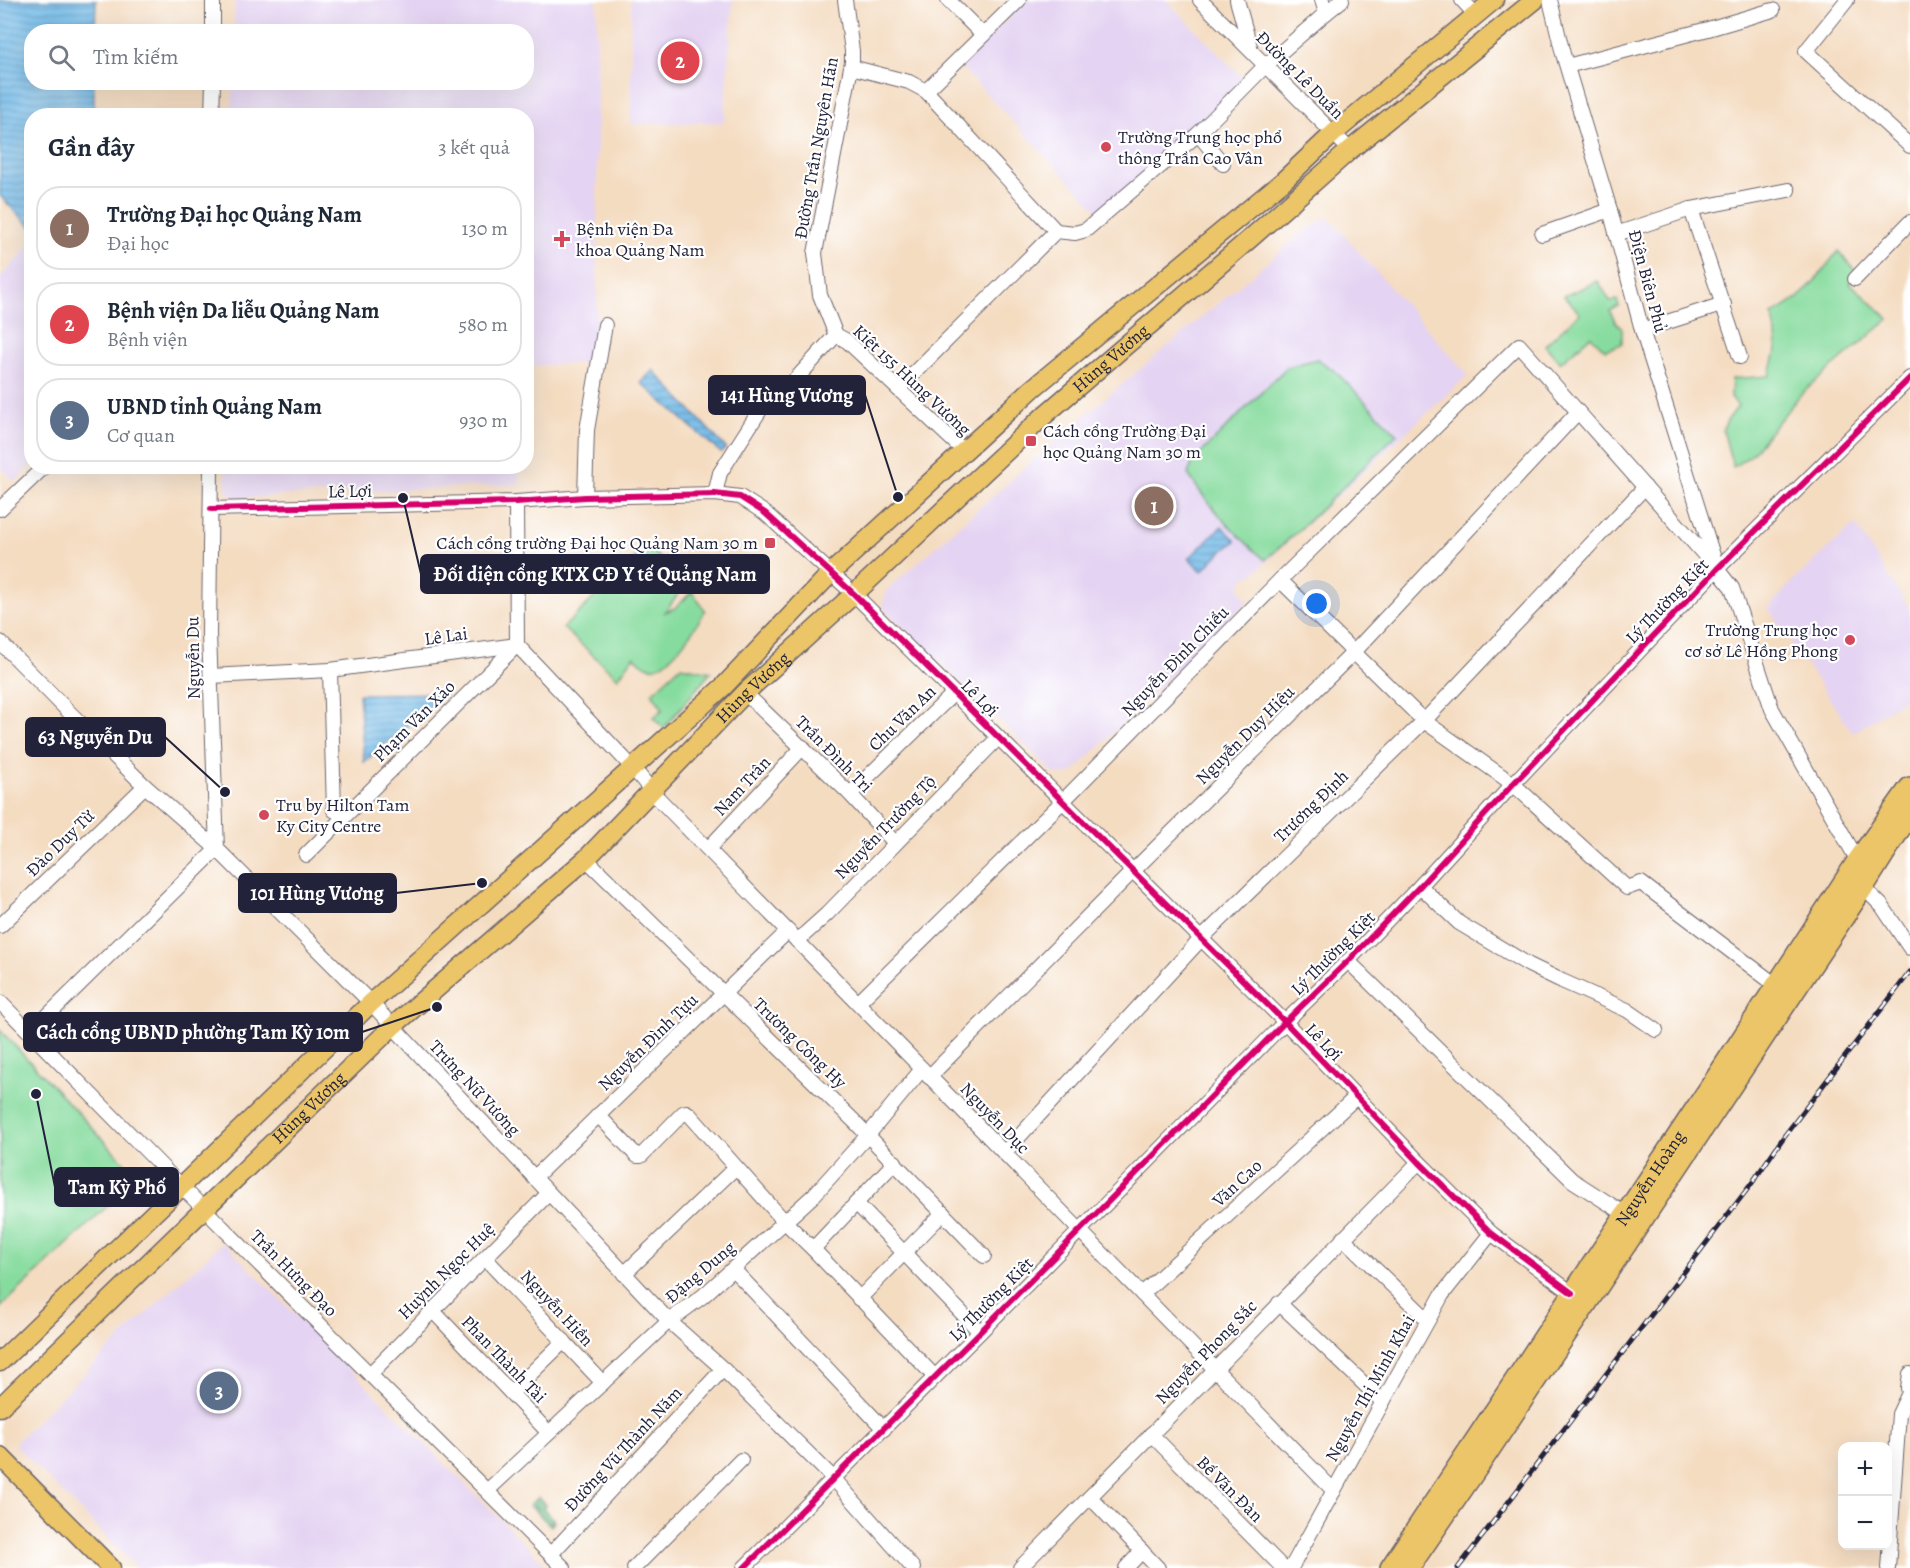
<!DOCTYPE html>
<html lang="vi">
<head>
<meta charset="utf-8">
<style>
  :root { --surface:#fff; --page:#f6f6f7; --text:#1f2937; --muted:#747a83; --line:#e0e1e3; --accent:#d1495b }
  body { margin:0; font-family:Alegreya,serif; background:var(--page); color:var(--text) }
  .controls { position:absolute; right:18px; bottom:18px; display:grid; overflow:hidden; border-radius:12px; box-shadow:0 6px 24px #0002 }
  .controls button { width:54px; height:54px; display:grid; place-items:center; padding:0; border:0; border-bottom:2px solid var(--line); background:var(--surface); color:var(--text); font:30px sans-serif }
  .you { position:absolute; left:1317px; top:604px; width:21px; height:21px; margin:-15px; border:4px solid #fff; border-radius:50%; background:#1a73e8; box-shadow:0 0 0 9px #1a73e833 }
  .badge { display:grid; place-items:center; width:39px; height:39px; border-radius:50%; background:var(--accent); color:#fff; font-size:20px; font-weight:700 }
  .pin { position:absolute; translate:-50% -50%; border:3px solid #fff; box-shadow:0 2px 6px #0006 }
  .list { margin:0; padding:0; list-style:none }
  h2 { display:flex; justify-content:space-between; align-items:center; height:78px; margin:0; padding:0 24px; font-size:26px }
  h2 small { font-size:20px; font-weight:400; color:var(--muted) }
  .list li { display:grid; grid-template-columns:39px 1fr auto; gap:18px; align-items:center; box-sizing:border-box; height:84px; margin:0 12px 12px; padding:0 12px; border:2px solid var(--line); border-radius:24px }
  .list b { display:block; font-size:22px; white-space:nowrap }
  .list p { margin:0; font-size:20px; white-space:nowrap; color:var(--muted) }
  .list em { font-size:20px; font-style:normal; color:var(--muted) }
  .icon { flex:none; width:33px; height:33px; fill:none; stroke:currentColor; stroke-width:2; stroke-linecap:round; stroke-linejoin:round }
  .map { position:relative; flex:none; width:1910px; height:1568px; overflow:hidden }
  .search { position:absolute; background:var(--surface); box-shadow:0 6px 24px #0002; left:24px; top:24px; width:510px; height:66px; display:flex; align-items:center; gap:15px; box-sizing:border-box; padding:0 21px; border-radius:24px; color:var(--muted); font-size:22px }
  .panel { position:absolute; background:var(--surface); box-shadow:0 6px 24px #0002; left:24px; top:108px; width:510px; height:366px; border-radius:24px }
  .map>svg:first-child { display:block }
  .built { fill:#e4d3f2 }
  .green { fill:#86db9e; stroke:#547e6c; stroke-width:1.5 }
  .forest { fill:url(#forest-firs); stroke:#476e60; stroke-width:1.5 }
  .water { fill:url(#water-rules); stroke:#486d91; stroke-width:1.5 }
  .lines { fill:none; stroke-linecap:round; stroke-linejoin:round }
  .minor-casing { stroke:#6c636a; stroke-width:16 }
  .major-casing { stroke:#6c636a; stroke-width:21 }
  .highway-casing { stroke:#6c636a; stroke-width:24 }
  .minor { stroke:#fff; stroke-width:14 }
  .major { stroke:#ecc569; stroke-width:18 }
  .highway { stroke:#ecc569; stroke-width:21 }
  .rail-casing { stroke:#22223b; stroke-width:5 }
  .rail { stroke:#fff; stroke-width:3; stroke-dasharray:9; stroke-linecap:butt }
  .cycleway-casing { stroke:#fff; stroke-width:10 }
  .cycleway { stroke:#d6006c; stroke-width:6 }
  .poi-dot { fill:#d1495b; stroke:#fff; stroke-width:2 }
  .labels { text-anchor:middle; stroke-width:4.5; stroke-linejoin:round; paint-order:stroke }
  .street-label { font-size:18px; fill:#22223b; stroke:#fff }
  .poi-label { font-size:18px; fill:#22223b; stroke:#fff; text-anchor:start }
  .leader { fill:none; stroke:#22223b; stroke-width:2 }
  .callout-dot { fill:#22223b; stroke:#fff; stroke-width:2 }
  .callout { fill:#22223b; stroke:#22223b; stroke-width:2 }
  .callout-label { font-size:20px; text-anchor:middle; font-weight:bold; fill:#fff }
</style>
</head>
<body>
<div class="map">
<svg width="1910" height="1568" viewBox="0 0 1910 1568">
  <defs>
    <pattern id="forest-firs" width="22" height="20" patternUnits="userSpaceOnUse" patternTransform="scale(1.5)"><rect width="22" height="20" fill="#6cbb85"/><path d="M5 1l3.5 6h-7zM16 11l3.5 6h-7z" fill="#58986e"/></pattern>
    <pattern id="water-rules" width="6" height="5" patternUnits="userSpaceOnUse" patternTransform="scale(1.5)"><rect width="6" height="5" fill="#6eb8e7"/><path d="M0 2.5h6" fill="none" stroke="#5a95bc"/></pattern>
  </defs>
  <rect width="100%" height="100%" fill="#fff"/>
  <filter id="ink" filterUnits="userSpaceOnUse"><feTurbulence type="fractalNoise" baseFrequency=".0167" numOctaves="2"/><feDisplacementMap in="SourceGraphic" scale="12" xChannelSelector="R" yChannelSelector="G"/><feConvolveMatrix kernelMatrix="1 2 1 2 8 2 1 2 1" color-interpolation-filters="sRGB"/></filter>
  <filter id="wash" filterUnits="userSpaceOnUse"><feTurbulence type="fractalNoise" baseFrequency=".008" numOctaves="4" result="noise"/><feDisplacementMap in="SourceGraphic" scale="24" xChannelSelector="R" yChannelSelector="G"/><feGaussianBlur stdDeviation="1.35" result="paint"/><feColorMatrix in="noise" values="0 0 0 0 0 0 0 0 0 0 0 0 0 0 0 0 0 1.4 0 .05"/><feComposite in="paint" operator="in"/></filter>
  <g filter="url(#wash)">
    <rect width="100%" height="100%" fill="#f4dcc1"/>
    <g class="built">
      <path d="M235,0H597V362L527,366L526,116H232L233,83L526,82V32L234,31Z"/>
      <path d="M631,0H733L724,122L631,124Z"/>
      <path d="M1027,0H1166L1244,79L1103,216L960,66Z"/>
      <path d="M1328,217L1468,375L1253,574L1244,578L1242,581L1240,590L1242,594L1249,600L1072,773L1062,775L1054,773L882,607L887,590L1058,438L1306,230Z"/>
      <path d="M31,244V464L15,482L0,467V278Z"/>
      <path d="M226,467H519V484L232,498L226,487Z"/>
      <path d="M1855,524L1910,610V695L1853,733L1768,608L1793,581Z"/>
      <path d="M223,1242L549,1568H137L14,1444L120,1338Z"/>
    </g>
    <g class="green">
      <path d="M1838,251L1857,272L1850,283L1889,319L1801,394L1751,455L1733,467L1723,430L1727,421L1738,406L1731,397L1732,379L1769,376C1778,348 1779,342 1772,314C1804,299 1817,278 1838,251Z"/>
      <path d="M1598,281L1610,301L1617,300L1619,306L1610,311L1615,321L1622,328V344L1605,350L1591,336L1560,363L1545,345L1580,313L1564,296Z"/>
      <path d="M1317,359L1334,370L1397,434C1354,476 1312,521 1265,560C1235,534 1209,507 1188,474L1193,461L1287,367Z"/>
      <path d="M648,545L684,586L665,612L675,608L692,592L705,610C698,624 668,672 650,667C644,666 638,660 634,656L618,678L563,628Z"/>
      <path d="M681,666L711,672L664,728L653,718L663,709L652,693Z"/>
      <path d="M0,1030L138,1177L0,1308Z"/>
    </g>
    <path class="forest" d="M539,1497L545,1505L543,1508L555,1521L551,1526L529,1505Z"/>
    <g class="water">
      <path d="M0,0H96L95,31L32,32V82L94,83V115L32,116L31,227L0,196Z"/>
      <path d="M653,370L726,448L721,453L641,383Z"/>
      <path d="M1222,526L1236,541L1220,553L1202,571L1189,558Z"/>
      <path d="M447,693L364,762L359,694Z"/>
    </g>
  </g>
  <g filter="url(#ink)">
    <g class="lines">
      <defs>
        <g id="minor">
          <path d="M213,0V32"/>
          <path d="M948,0L983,35"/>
          <path d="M1200,0L1350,150"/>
          <path d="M1237,0L1251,50"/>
          <path d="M1462,0L1476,15"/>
          <path d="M1550,0L1563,54L1610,210L1642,330L1716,565"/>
          <path d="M1847,0L1806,51L1910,146"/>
          <path d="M1326,13L1342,0"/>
          <path d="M1567,66L1708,29L1773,10"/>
          <path d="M851,67L909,82L926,91L1056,231"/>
          <path d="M926,91L1019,0"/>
          <path d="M212,116L213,82"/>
          <path d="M1198,134L1223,164"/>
          <path d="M1691,209L1740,357"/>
          <path d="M1056,231L1075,233L1086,230L1198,134L1265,66L1326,13L1322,0"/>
          <path d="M1542,234L1610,210"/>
          <path d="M1616,234L1691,209L1788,190"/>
          <path d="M1855,279L1910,222"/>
          <path d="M1642,330L1724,304"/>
          <path d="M836,335L820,295L815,253L852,62V51L845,0"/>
          <path d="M836,335L847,341L964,451"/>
          <path d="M898,389L1056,231"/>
          <path d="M211,466L209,634L217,849"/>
          <path d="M715,494L720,473L764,404L795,380L836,335"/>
          <path d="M585,497L587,430L605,325"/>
          <path d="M0,509L45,466"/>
          <path d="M211,509L516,502L585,497L715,494L740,497L765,513L854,594L1285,1022L1419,1162L1491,1233L1572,1293"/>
          <path d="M1280,580L1424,721L1513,784L1627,888L1641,883L1777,986"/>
          <path d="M0,642L71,714L145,786L217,849L371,1003L669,1321L723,1369L834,1479L913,1568"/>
          <path d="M330,670L334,810L345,816L517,645L516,502"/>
          <path d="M211,676L330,670L517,645L634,769L655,795L1334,1491"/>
          <path d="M745,693L850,794L895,843"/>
          <path d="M850,794L954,693"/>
          <path d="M708,849L803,747"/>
          <path d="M306,855L345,816"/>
          <path d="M586,859L854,1121L984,1256"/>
          <path d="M1420,886L1459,923L1529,965L1562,981L1627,1010L1656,1030"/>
          <path d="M1863,887L1882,906L1910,948"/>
          <path d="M0,926L145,786"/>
          <path d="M797,941L827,914L998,738"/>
          <path d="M1348,961L1572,1180L1625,1214"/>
          <path d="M0,1002L182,1187L564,1568"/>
          <path d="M858,1003L1063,801L1280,580L1519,345L1717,569L1732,588L1772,709L1858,861"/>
          <path d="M30,1033L217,849"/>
          <path d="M929,1077L1133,871L1354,652L1578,412"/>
          <path d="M598,1115L637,1156H641L683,1113L686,1112L689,1114L785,1222L813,1249L935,1377"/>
          <path d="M1004,1153L1201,939L1424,721L1645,487"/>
          <path d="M534,1178L788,931"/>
          <path d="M856,1203L980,1332"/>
          <path d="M1343,1238L1428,1320"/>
          <path d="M813,1249L895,1162"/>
          <path d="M485,1258L603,1383"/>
          <path d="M733,1269L884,1429"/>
          <path d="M624,1274L735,1168"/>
          <path d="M1142,1294L1356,1097"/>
          <path d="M859,1299L943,1213"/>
          <path d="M1279,1303L1383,1402"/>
          <path d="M433,1311L548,1432"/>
          <path d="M370,1374L548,1194"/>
          <path d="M1910,1374L1908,1388L1910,1394"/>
          <path d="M511,1393L564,1341"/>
          <path d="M1151,1434L1283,1568"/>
          <path d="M488,1490L669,1321L703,1296L814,1195L868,1135L922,1069"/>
          <path d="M1090,1497L1158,1568"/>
          <path d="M551,1554L723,1369"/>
          <path d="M634,1568L741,1460"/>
          <path d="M744,1568L980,1332L1285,1022L1348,961L1420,886L1513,784L1717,569L1910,378"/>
          <path d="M1020,1568L1419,1162"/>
          <path d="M1126,1568L1142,1551"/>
          <path d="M1291,1568L1442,1295L1491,1233"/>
          <path d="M1888,1568L1899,1414L1909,1393"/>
        </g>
        <g id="major">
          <path d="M0,1362L371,1003L724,686L831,573L1032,389L1283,181L1334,133L1494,0"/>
          <path id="s1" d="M0,1407L393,1026L586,859L745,693L854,594L1047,413L1253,236L1350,150L1535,0"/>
          <path d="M0,1456L111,1568"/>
        </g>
        <g id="highway">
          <path id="s2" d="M1391,1568L1718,1076L1858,861L1910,788"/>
          <path d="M1408,1568L1484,1457L1863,887L1910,812"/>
        </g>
      </defs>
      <use href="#minor" class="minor-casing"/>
      <use href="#major" class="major-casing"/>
      <use href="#highway" class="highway-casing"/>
      <use href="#minor" class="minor"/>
      <use href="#major" class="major"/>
      <use href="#highway" class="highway"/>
      <defs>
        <path id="rail" d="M1458,1568L1752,1183L1785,1135L1910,972"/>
      </defs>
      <use href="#rail" class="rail-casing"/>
      <use href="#rail" class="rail"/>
      <defs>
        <g id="cycleway">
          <path d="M211,509L516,502L585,497L715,494L740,497L765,513L854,594L1285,1022L1419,1162L1491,1233L1572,1293"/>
          <path d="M744,1568L980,1332L1285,1022L1348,961L1420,886L1513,784L1717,569L1910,378"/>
        </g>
      </defs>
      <use href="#cycleway" class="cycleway-casing"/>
      <use href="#cycleway" class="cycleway"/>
    </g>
  </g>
  <g class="poi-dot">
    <circle cx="1106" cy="147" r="6"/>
    <path d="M559 230h6v6h6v6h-6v6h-6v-6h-6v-6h6z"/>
    <rect x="1025" y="435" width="12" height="12" rx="3"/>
    <rect x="764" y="537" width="12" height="12" rx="3"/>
    <circle cx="1850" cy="640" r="6"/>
    <circle cx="264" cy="815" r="6"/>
  </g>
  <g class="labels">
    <g class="street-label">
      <text transform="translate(1300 75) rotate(45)" y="6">Đường Lê Duẩn</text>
      <text transform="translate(816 148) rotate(-80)" y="6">Đường Trần Nguyên Hãn</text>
      <text transform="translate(1648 281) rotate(75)" y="6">Điện Biên Phủ</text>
      <text dy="6" stroke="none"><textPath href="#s1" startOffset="1528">Hùng Vương</textPath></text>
      <text transform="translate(912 380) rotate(43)" y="6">Kiệt 155 Hùng Vương</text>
      <text transform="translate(350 491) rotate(-1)" y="6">Lê Lợi</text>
      <text transform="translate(1667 601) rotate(-46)" y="6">Lý Thường Kiệt</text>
      <text transform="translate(446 636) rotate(-8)" y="6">Lê Lai</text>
      <text transform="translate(193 658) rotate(-91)" y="6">Nguyễn Du</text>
      <text transform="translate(1175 661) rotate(-46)" y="6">Nguyễn Đình Chiểu</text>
      <text dy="6" stroke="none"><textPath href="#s1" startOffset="1042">Hùng Vương</textPath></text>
      <text transform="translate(980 698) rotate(45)" y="6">Lê Lợi</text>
      <text transform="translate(902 718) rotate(-44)" y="6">Chu Văn An</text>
      <text transform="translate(414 721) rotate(-45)" y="6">Phạm Văn Xảo</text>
      <text transform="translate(1245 735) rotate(-45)" y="6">Nguyễn Duy Hiệu</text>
      <text transform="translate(834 754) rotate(45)" y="6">Trần Đình Tri</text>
      <text transform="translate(742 786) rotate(-47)" y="6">Nam Trân</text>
      <text transform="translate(1311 806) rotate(-44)" y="6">Trương Định</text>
      <text transform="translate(885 827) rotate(-46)" y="6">Nguyễn Trường Tộ</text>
      <text transform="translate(60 843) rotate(-44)" y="6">Đào Duy Từ</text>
      <text transform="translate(1333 953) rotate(-45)" y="6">Lý Thường Kiệt</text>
      <text transform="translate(648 1042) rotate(-44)" y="6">Nguyễn Đình Tựu</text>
      <text transform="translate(1324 1042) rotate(46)" y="6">Lê Lợi</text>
      <text transform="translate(800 1043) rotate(44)" y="6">Trương Công Hy</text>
      <text transform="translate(475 1088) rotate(47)" y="6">Trưng Nữ Vương</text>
      <text dy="6" stroke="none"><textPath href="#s1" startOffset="430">Hùng Vương</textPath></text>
      <text transform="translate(995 1118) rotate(46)" y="6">Nguyễn Dục</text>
      <text dy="6" stroke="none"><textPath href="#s2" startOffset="468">Nguyễn Hoàng</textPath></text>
      <text transform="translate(1237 1183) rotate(-43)" y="6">Văn Cao</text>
      <text transform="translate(446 1271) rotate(-45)" y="6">Huỳnh Ngọc Huệ</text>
      <text transform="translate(700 1272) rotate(-40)" y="6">Đặng Dung</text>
      <text transform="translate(294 1273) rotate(45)" y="6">Trần Hưng Đạo</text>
      <text transform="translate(991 1299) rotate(-45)" y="6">Lý Thường Kiệt</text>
      <text transform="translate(557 1308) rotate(47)" y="6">Nguyễn Hiền</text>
      <text transform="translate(1206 1352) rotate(-46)" y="6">Nguyễn Phong Sắc</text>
      <text transform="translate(504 1359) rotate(46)" y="6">Phan Thành Tài</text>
      <text transform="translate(1370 1388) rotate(-61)" y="6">Nguyễn Thị Minh Khai</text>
      <text transform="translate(623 1449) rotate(-47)" y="6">Đường Vũ Thành Năm</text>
      <text transform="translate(1230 1489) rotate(45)" y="6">Bế Văn Đàn</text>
    </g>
    <g class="poi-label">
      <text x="1118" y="143">Trường Trung học phổ<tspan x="1118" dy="21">thông Trần Cao Vân</tspan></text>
      <text x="576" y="235">Bệnh viện Đa<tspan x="576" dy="21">khoa Quảng Nam</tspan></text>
      <text x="1043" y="437">Cách cổng Trường Đại<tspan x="1043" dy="21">học Quảng Nam 30 m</tspan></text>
      <text x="758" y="549" text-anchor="end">Cách cổng trường Đại học Quảng Nam 30 m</text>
      <text x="1838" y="636" text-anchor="end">Trường Trung học<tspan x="1838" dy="21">cơ sở Lê Hồng Phong</tspan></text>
      <text x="276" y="811">Tru by Hilton Tam<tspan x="276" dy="21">Ky City Centre</tspan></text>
    </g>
  </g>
  <path class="leader" d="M898 497L865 395M403 498L421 574M225 792L165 737M482 883L396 893M437 1007L362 1032M36 1094L55 1187"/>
  <g class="callout-dot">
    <circle cx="898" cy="497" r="6"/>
    <circle cx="403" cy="498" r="6"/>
    <circle cx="225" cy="792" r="6"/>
    <circle cx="482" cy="883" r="6"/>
    <circle cx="437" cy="1007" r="6"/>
    <circle cx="36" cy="1094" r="6"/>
  </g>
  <g class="callout">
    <rect x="709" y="376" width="156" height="38" rx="6"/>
    <rect x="421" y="555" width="348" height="38" rx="6"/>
    <rect x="26" y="718" width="139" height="38" rx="6"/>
    <rect x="239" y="874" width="157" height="38" rx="6"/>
    <rect x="24" y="1013" width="338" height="38" rx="6"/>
    <rect x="55" y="1168" width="123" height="38" rx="6"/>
  </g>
  <g class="callout-label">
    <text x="787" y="402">141 Hùng Vương</text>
    <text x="595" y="581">Đối diện cổng KTX CĐ Y tế Quảng Nam</text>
    <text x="95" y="744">63 Nguyễn Du</text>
    <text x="317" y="900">101 Hùng Vương</text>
    <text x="193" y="1039">Cách cổng UBND phường Tam Kỳ 10m</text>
    <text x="117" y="1194">Tam Kỳ Phố</text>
  </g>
</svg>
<div class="controls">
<button>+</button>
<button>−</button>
</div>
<div class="you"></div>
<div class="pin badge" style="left:1154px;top:506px;background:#8d6e63">1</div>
<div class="pin badge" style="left:680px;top:61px;background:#e0444e">2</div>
<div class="pin badge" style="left:219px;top:1391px;background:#5c6f8a">3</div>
<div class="search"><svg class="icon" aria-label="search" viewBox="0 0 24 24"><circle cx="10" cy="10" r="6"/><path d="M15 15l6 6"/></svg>Tìm kiếm</div>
<section class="panel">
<h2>Gần đây<small>3 kết quả</small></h2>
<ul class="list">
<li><span class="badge" style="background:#8d6e63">1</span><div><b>Trường Đại học Quảng Nam</b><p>Đại học</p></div><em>130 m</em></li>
<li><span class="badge" style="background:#e0444e">2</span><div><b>Bệnh viện Da liễu Quảng Nam</b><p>Bệnh viện</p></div><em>580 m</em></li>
<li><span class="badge" style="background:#5c6f8a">3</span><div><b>UBND tỉnh Quảng Nam</b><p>Cơ quan</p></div><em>930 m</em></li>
</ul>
</section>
</div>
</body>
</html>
